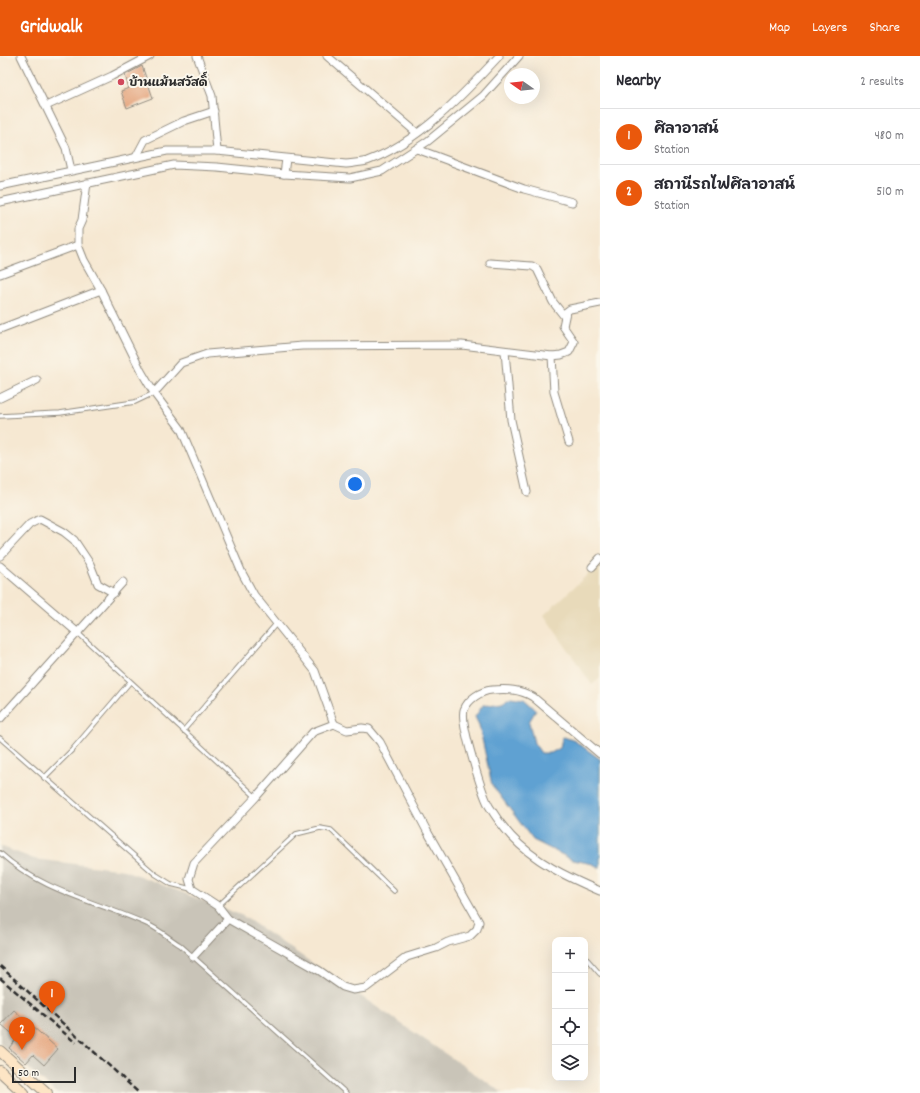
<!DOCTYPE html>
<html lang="en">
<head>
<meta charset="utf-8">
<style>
  :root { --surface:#fff; --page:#f2f2f3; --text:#2b2b33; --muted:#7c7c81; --line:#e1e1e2; --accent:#ea580c }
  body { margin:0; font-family:Dekko,"Playpen Sans Thai",sans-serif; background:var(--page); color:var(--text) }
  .controls { position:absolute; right:12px; bottom:12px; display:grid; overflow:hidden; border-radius:8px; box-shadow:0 4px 16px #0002 }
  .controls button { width:36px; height:36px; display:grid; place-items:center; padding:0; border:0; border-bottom:1px solid var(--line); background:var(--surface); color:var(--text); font:20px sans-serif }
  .compass { position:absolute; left:504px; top:12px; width:36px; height:36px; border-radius:50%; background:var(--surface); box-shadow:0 4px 16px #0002; rotate:284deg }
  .scale { position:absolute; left:12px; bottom:10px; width:64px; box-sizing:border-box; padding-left:4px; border:2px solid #2b2b2b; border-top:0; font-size:11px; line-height:14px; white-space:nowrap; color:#2b2b2b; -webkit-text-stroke:3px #fbf7ec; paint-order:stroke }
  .you { position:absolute; left:355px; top:428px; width:14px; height:14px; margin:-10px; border:3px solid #fff; border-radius:50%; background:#1a73e8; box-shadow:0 0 0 6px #1a73e833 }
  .badge { display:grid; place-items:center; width:26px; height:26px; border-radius:50%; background:var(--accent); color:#fff; font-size:13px; font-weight:700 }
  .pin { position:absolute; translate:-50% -33px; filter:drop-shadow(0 1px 2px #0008) }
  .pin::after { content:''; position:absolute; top:21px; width:14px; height:12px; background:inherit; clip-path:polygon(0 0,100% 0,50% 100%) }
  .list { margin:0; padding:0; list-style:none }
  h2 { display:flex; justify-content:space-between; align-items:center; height:52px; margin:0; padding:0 16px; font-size:17px }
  h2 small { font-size:13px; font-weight:400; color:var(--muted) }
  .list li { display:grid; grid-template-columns:26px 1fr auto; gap:12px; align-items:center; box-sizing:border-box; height:56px; padding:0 16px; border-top:1px solid var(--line) }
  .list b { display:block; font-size:15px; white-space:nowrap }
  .list p { margin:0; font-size:13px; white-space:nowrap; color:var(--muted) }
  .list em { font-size:13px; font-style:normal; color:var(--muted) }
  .icon { flex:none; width:22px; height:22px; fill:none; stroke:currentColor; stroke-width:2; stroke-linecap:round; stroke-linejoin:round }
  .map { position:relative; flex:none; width:600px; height:1037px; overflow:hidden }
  header { display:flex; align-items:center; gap:24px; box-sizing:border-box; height:56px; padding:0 20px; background:var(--accent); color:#fff }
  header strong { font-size:19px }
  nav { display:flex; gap:22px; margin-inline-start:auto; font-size:14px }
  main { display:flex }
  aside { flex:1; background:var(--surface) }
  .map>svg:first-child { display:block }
  .built { fill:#e8daba }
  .industrial { fill:#c9c4b8 }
  .water { fill:#5ea1d2; stroke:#44667e }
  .building { fill:#e4a279 }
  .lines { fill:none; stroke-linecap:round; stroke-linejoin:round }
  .lane-casing { stroke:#908a7e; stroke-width:5.5 }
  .street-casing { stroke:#908a7e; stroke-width:9 }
  .secondary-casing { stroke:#908a7e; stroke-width:12 }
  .lane { stroke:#fff; stroke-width:3.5 }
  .street { stroke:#fff; stroke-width:7 }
  .secondary { stroke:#fde5c5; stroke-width:10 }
  .rail { stroke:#2b2b2b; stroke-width:2.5; stroke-dasharray:6 3; stroke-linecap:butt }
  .poi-dot { fill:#d1495b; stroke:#fbf7ec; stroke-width:1.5 }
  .labels { text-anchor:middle; stroke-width:4; stroke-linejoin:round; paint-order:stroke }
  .poi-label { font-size:12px; font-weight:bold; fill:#2b2b2b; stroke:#fbf7ec; text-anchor:start }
</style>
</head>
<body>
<header>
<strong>Gridwalk</strong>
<nav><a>Map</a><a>Layers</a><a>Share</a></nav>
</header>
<main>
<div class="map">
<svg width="600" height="1037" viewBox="0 0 600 1037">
  <rect width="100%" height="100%" fill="#fbf7ec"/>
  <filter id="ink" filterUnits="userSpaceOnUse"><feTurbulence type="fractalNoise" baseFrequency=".025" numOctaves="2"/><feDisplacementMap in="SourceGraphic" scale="8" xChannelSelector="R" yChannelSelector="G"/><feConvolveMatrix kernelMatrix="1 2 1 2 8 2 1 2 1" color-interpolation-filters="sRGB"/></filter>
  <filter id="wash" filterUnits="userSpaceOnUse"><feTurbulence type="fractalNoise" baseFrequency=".012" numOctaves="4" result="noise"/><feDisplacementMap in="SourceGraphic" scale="16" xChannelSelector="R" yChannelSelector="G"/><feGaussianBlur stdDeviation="0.9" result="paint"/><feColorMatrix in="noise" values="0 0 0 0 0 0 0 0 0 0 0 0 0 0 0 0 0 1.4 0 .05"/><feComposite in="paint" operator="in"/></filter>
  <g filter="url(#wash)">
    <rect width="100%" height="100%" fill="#f6e8d2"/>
    <path class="built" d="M600,507V622L592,629L544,559Z"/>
    <path class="industrial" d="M0,790L34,803L124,814L243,860L503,1037H56L0,987Z"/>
    <path class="water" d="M511,641L524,643L536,654L529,666L534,687L541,697H551L560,692L562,682L564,681L575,685L600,703V812L593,808L573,804L533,784L492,729L479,669L475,661L483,649L502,646Z"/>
    <g id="blocks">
      <g class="building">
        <path d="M142,10L153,42L127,52L121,35L129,32L125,19Z"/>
        <path d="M14,954L58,993L44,1009L33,999L26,1007L9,992L17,982L1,968Z"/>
      </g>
    </g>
  </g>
  <g filter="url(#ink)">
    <use href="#blocks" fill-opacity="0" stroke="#908a7e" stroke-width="1"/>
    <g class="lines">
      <defs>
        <g id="lane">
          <path d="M0,360L60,357L135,346L154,337"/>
          <path d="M78,577L256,741"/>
          <path d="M183,675L276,568"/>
          <path d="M0,682L155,818L171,828L191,833"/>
          <path d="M44,722L72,694L130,626"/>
          <path d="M0,797C44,837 97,845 149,869C160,874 170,883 180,889L346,1037"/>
          <path d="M218,850L296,778L320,772L331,774L394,835"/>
          <path d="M585,901L600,918"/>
        </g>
        <g id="street">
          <path d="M21,0L66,92L71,114"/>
          <path d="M197,0L212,40L217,95"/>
          <path d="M327,0L417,77"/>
          <path d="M46,50L112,20L150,0"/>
          <path d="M417,93L524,133L572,146"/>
          <path d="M136,101L145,84L184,65L214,55"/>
          <path d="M284,118L286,103"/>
          <path d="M87,127L82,164L78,173V189L84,204L101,234L141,315L154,337L181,307L207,298L302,290L462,289L552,300L561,299L569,296L574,286L563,270L566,256L570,253L600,247"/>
          <path d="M0,130L167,95H217L346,108C352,107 360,107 367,105C419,86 462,40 499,0"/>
          <path d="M0,146L174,109L217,111L284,118L350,122L382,115L428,85L483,40L519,0"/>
          <path d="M490,207L532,210L537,213L553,246L564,260"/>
          <path d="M0,218L78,189"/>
          <path d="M0,273L101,234"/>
          <path d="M505,295L511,364L527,436"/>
          <path d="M552,300L554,336L569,386"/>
          <path d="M154,337L181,373L242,517L254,539L315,615L334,668L313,676L256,741L194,807L189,823L192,833L218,850L228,863L193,901"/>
          <path d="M0,342L37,324"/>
          <path d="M0,500L30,468L40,463L64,476L74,484L90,508L98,528L114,537"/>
          <path d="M0,510L78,577"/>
          <path d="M592,511L600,502"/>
          <path d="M0,663L123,526"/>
          <path d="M600,698L533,641C519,633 508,633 492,634C481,635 468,643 464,654C460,667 482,737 489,750C495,760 503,771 511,780C535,806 567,821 600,835"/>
          <path d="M228,863L320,915L343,931L353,934L366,932L407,901L436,892L448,886L470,880L477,873L479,866L427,775L380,686L369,673L362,672L347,674L334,668"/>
        </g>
        <g id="secondary">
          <path d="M0,995L47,1037"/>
          <path d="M0,1015L24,1037"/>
        </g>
      </defs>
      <use href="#lane" class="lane-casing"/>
      <use href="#street" class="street-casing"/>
      <use href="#secondary" class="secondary-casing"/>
      <use href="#lane" class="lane"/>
      <use href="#street" class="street"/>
      <use href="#secondary" class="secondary"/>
      <g class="rail">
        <path d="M0,910L139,1037"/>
        <path d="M0,922L76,987"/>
      </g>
    </g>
  </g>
  <circle class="poi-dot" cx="121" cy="26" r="4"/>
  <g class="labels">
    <g class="poi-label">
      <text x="129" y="30">บ้านแม้นสวัสดิ์</text>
    </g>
  </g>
</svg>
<div class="controls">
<button>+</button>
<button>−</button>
<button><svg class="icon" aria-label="locate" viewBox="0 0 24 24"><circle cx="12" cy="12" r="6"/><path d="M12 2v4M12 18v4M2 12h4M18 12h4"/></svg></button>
<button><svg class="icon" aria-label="layers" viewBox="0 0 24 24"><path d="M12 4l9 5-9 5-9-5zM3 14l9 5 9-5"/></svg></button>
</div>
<svg class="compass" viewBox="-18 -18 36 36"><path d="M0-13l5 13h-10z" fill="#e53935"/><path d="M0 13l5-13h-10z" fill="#7c7c81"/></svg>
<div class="scale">50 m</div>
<div class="you"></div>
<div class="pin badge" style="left:52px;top:958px">1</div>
<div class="pin badge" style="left:22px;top:994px">2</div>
</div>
<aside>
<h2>Nearby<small>2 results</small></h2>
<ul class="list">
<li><span class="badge">1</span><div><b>ศิลาอาสน์</b><p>Station</p></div><em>480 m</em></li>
<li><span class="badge">2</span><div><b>สถานีรถไฟศิลาอาสน์</b><p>Station</p></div><em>510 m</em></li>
</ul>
</aside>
</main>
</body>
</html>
